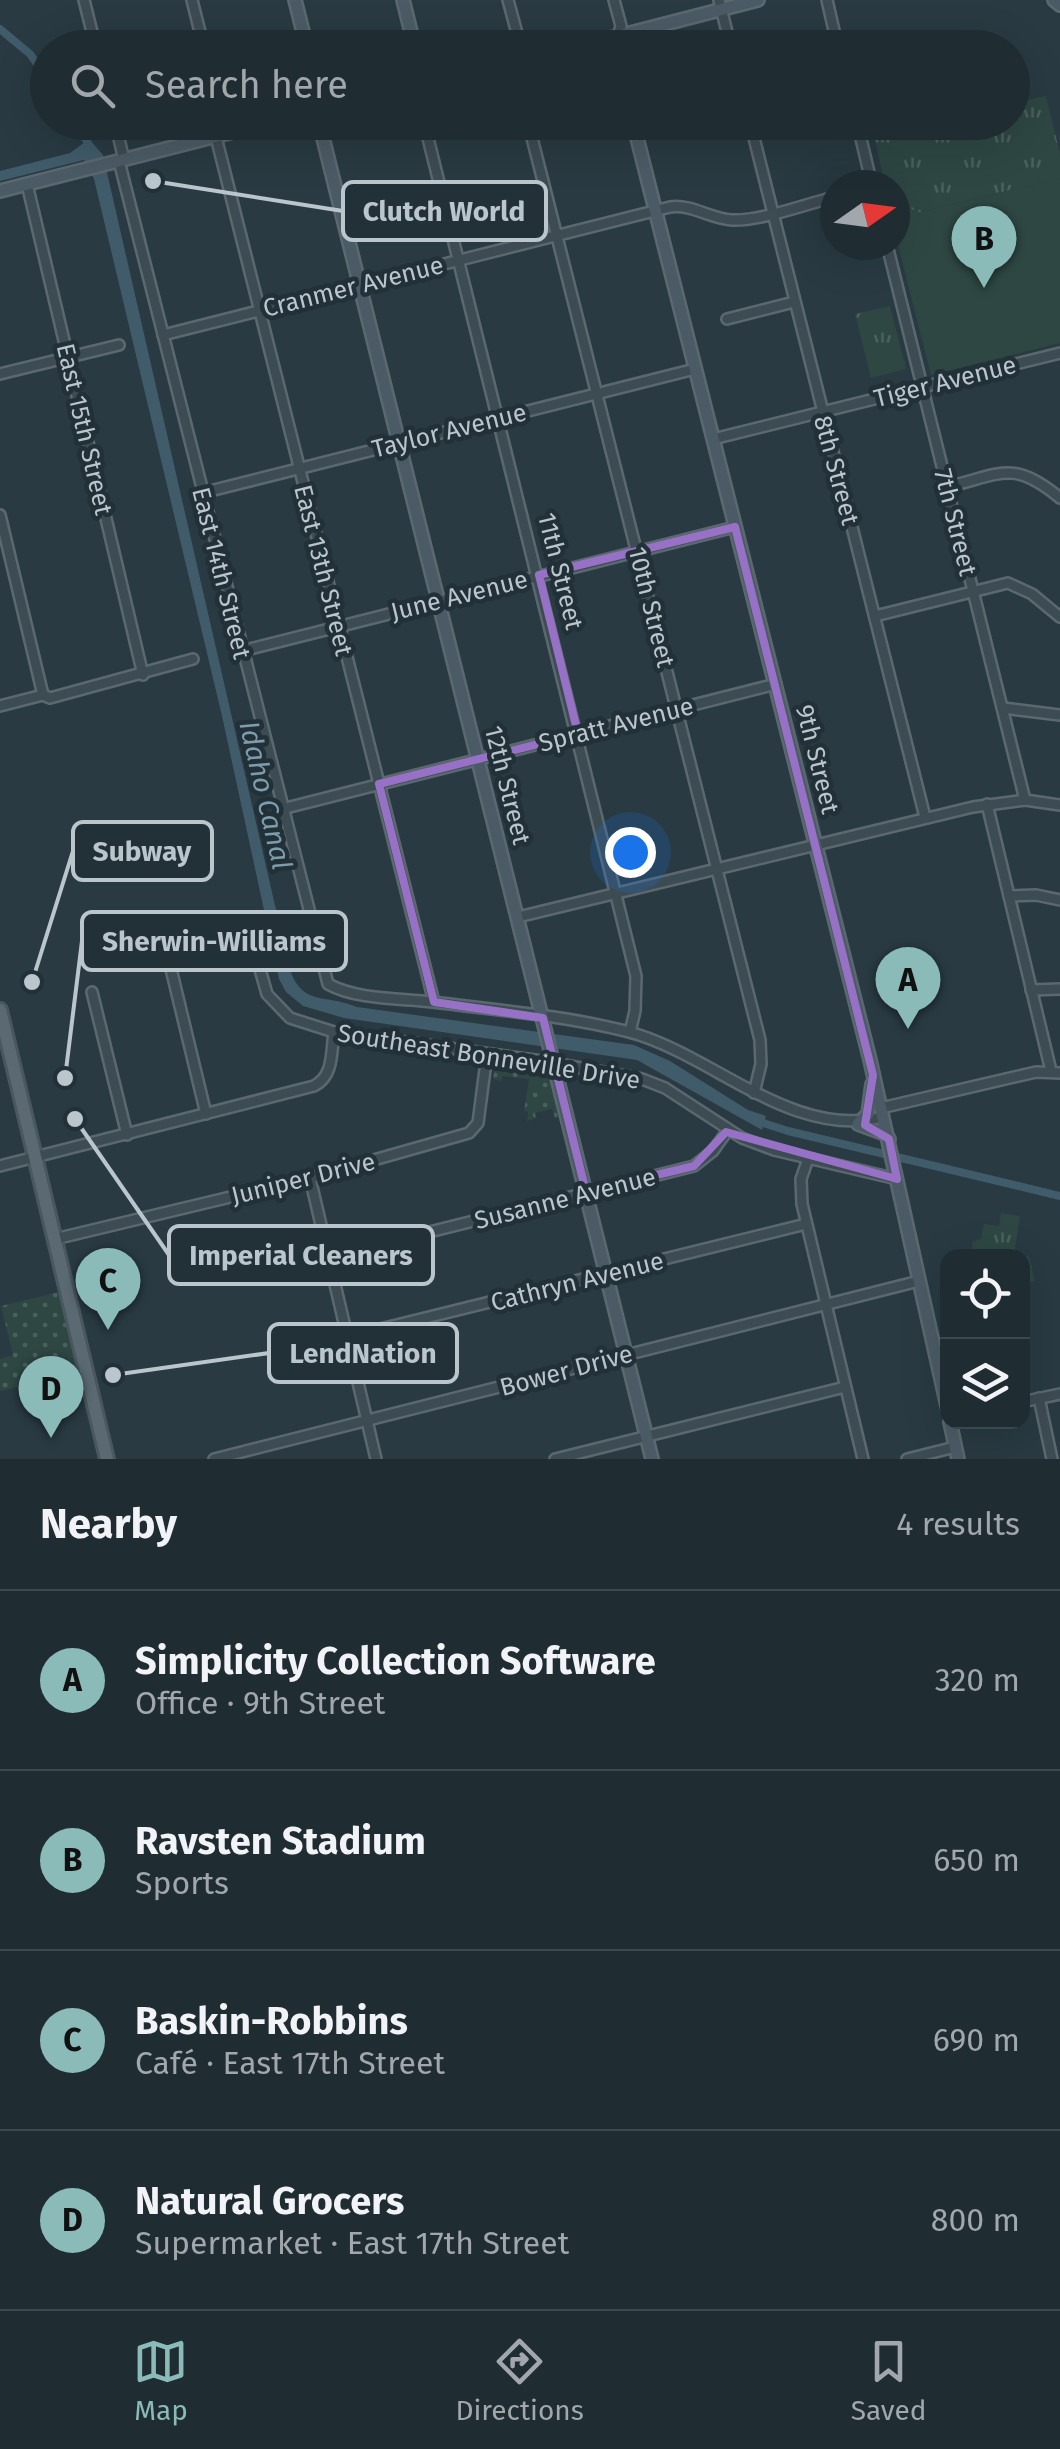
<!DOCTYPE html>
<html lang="en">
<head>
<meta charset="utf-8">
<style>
  :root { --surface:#1f2c32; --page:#2c383e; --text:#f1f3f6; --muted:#a1a7ac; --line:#3c484d; --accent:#8bbbb9 }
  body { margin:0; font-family:"Fira Sans",sans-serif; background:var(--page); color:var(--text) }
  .controls { position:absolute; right:30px; bottom:30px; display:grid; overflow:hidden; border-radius:20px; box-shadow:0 10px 40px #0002 }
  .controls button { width:90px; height:90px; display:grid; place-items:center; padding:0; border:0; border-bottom:2px solid var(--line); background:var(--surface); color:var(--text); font:50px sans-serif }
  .compass { position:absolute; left:820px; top:170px; width:90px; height:90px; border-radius:50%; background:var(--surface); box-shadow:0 10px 40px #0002; rotate:76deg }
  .you { position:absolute; left:630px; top:852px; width:35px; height:35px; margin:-25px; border:8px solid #fff; border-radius:50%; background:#1a73e8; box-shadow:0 0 0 15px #1a73e833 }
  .badge { display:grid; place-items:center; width:65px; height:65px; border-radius:50%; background:var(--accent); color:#111; font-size:32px; font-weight:700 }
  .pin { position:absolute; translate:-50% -82px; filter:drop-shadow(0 2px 5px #0008) }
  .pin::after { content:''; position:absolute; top:52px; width:35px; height:30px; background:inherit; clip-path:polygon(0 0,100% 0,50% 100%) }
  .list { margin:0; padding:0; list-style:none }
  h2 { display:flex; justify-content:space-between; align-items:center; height:130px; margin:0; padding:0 40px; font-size:42px }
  h2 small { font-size:32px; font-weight:400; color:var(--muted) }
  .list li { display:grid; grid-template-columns:65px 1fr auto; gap:30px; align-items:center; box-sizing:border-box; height:180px; padding:0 40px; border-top:2px solid var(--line) }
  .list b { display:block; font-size:38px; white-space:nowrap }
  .list p { margin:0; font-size:32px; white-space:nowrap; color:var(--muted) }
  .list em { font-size:32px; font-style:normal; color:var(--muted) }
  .icon { flex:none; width:55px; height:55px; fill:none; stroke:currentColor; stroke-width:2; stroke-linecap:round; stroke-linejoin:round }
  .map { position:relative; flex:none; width:1060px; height:1459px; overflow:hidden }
  .search { position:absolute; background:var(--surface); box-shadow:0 10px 40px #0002; left:30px; right:30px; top:30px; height:110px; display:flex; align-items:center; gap:25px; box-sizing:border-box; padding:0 35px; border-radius:55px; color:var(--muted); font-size:38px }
  .sheet { height:850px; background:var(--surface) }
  nav { display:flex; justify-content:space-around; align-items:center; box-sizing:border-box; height:140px; border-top:2px solid var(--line); background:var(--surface); font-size:28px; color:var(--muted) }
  nav a { display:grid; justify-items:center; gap:5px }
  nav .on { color:var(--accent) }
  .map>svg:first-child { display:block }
  .grass { fill:url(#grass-dots) }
  .park { fill:url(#park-tufts) }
  .garden { fill:#2e4742 }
  .water { fill:#405b6a }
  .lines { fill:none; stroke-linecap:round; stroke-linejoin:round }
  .canal { stroke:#405b6a; stroke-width:8 }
  .street-casing { stroke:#5b686f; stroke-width:14 }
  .secondary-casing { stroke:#5b686f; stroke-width:16 }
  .primary-casing { stroke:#4a575e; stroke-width:18 }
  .street { stroke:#3d4b52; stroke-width:9 }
  .secondary { stroke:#4b5b65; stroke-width:11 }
  .primary { stroke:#5b6a72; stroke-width:12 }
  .marked { fill:none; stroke:#9771c5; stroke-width:8; stroke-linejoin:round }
  .labels { text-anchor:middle; stroke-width:9; stroke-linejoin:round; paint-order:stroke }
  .street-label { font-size:25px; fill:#bac5cc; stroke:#223038 }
  .water-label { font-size:28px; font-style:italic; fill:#7d9cac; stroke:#223038 }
  .leader { fill:none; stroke:#bac5cc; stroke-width:4 }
  .callout-dot { fill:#bac5cc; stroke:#223038; stroke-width:4 }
  .callout { fill:#223038; stroke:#bac5cc; stroke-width:4 }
  .callout-label { font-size:28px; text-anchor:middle; font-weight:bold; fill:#bac5cc }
</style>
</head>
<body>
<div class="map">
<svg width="1060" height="1459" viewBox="0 0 1060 1459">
  <defs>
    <pattern id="grass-dots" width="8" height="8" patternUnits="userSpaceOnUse" patternTransform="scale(2.5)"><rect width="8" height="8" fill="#2e4742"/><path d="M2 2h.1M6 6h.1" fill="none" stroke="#4a605c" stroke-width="1.8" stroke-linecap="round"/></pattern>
    <pattern id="park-tufts" width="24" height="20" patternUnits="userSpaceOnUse" patternTransform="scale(2.5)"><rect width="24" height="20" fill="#2e4742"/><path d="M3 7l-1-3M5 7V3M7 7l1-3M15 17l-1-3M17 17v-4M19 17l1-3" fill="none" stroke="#4a605c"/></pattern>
  </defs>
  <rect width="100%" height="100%" fill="#293a42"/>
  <g class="grass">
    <path d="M501,1064L547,1071L559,1118H555L552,1109L535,1113L536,1118L527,1121L528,1112L524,1111L529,1079L503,1076L502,1081L493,1079L495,1067Z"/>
    <path d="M67,1290L87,1372L0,1391V1359L13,1355L1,1306Z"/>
  </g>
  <g class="park">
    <path d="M1046,96L1060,154V178L917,213L910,208L901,172L883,175L871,123L1012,122L1013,103Z"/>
    <path d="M890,306L906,369L871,378L855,314Z"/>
    <path d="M1001,1213L1020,1216L1014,1255L1029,1257L1035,1281L1023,1284L1022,1256H972V1242L981,1239L984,1224L999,1226Z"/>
  </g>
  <path class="garden" d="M901,172L910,208L917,213L1060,178V343L931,375L895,234V185H886L883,175Z"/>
  <path class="water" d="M89,139L103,155L288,962C299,1008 324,993 357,1007L634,1045L670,1061L748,1110L766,1116L762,1130L637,1060L344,1018L303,1006L286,992L279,979L222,716L94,179L84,160L0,181V171L70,153Z"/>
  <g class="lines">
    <g class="canal">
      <path d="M0,29L30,54L48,79"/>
      <path d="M75,122L91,148"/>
      <path d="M754,1120L788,1131L1060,1196"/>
    </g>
    <defs>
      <g id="street">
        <path d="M84,0L96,48"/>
        <path d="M192,0L204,48"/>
        <path d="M508,0L521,48"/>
        <path d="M614,0L621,26L618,36"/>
        <path d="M719,0L731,48"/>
        <path d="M827,0L838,48"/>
        <path d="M115,122L124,160"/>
        <path d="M424,122L636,976L635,1011L630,1032"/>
        <path d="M528,122L760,1040L761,1064L754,1093"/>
        <path d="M750,122L925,817"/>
        <path d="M857,122L872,185"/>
        <path d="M216,137L434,1002"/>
        <path d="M119,161L328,984C357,1000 400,998 433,1002C496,1010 568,1016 629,1032C712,1054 792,1140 883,1117"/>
        <path d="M27,184L143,675"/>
        <path d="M887,245L1025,800"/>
        <path d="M727,319L794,302"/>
        <path d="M163,335L670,207C693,204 710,219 732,220C762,221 805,204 835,197"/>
        <path d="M0,374L119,345"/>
        <path d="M713,439L1060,353"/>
        <path d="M947,487C1002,474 1013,459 1060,498"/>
        <path d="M202,493L695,369"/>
        <path d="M0,515L43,695"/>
        <path d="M875,616L1008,583L1032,594L1060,617"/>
        <path d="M242,651L735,527"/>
        <path d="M0,706L43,695L50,698L193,659"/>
        <path d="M1003,708L1060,715"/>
        <path d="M987,804L1051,1071"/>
        <path d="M282,809L776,684"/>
        <path d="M1009,896L1036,895L1060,900"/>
        <path d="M518,917L973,807L1025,800L1060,805"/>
        <path d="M246,920L267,994L290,1018L334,1032L542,1061L642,1079L665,1088L742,1138L774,1150L897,1179"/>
        <path d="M165,944L206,1114"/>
        <path d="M1031,990L1060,989"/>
        <path d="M92,992L127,1135"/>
        <path d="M881,1108L1036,1072L1060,1073"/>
        <path d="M808,1159L801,1179L802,1204L863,1459"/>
        <path d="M0,1166L314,1086C334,1076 331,1052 334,1032"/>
        <path d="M310,1178L376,1459"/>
        <path d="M55,1239L310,1178L469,1133L478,1123L487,1054"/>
        <path d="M329,1257L694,1166L713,1151L728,1130"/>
        <path d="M348,1337L806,1224"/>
        <path d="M1039,1398L1052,1459"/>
        <path d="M1022,1402L1060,1394"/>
        <path d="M214,1459L919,1281"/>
        <path d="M555,1459L845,1387"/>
        <path d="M907,1459L955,1447"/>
      </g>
      <g id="secondary">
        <path d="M295,0L307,48"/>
        <path d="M403,0L415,48"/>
        <path d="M1054,0L1060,5"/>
        <path d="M572,48L758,0"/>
        <path d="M319,122L652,1459"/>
        <path d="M633,122L870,1060L948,1410"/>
        <path d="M0,191L272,122"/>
        <path d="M872,1084L868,1114L858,1124L885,1134L889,1139"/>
        <path d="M950,1422L958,1459"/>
      </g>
      <path id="primary" d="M0,1010L107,1459"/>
    </defs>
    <use href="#street" class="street-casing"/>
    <use href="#secondary" class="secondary-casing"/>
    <use href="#primary" class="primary-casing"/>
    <use href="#street" class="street"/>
    <use href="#secondary" class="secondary"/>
    <use href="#primary" class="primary"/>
  </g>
  <path class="marked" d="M735,527L873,1075L865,1125L889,1139L897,1179L726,1132L694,1166L586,1192L543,1018L434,1002L379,784L578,734L539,575Z"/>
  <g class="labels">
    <g class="street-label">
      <text transform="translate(353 286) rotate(-14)" y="9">Cranmer Avenue</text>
      <text transform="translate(945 381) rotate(-14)" y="9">Tiger Avenue</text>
      <text transform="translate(85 429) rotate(77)" y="9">East 15th Street</text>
      <text transform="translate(449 430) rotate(-14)" y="9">Taylor Avenue</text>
      <text transform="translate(837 470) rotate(75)" y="9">8th Street</text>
      <text transform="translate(956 522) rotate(76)" y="9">7th Street</text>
      <text transform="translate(324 570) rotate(76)" y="9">East 13th Street</text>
      <text transform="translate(561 571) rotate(76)" y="9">11th Street</text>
      <text transform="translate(222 573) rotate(76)" y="9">East 14th Street</text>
      <text transform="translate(459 595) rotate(-14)" y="9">June Avenue</text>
      <text transform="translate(652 607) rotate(76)" y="9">10th Street</text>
      <text transform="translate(616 724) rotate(-14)" y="9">Spratt Avenue</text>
      <text transform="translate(818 759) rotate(76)" y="9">9th Street</text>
      <text transform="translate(508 785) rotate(76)" y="9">12th Street</text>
      <text transform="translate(489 1056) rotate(9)" y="9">Southeast Bonneville Drive</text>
      <text transform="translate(303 1178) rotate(-14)" y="9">Juniper Drive</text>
      <text transform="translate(565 1198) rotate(-14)" y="9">Susanne Avenue</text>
      <text transform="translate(577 1281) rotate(-14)" y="9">Cathryn Avenue</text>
      <text transform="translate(566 1370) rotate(-15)" y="9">Bower Drive</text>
    </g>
    <g class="water-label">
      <text transform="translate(266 795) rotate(77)" y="10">Idaho Canal</text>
    </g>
  </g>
  <path class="leader" d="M153 181L343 211M32 982L73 851M65 1078L82 941M75 1119L169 1255M113 1375L269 1353"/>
  <g class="callout-dot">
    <circle cx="153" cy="181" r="10"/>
    <circle cx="32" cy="982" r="10"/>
    <circle cx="65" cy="1078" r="10"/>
    <circle cx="75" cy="1119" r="10"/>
    <circle cx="113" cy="1375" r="10"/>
  </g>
  <g class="callout">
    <rect x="343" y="182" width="203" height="58" rx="10"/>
    <rect x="73" y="822" width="139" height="58" rx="10"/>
    <rect x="82" y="912" width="264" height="58" rx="10"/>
    <rect x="169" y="1226" width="264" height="58" rx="10"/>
    <rect x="269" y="1324" width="188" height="58" rx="10"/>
  </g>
  <g class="callout-label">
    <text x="444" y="221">Clutch World</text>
    <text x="142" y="861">Subway</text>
    <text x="214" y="951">Sherwin-Williams</text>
    <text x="301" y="1265">Imperial Cleaners</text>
    <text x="363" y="1363">LendNation</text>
  </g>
</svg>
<div class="controls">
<button><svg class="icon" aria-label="locate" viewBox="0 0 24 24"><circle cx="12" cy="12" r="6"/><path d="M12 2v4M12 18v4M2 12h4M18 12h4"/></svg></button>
<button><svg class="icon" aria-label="layers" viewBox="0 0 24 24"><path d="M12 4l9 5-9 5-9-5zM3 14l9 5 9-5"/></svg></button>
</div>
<svg class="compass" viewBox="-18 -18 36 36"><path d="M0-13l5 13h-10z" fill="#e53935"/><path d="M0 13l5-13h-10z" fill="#a1a7ac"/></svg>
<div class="you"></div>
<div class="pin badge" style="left:908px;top:1029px">A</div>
<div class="pin badge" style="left:984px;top:288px">B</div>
<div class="pin badge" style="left:108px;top:1330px">C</div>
<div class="pin badge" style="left:51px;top:1438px">D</div>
<div class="search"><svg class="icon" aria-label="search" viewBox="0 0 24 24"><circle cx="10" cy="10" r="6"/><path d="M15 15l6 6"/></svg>Search here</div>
</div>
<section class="sheet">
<h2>Nearby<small>4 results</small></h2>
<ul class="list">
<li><span class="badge">A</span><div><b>Simplicity Collection Software</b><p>Office · 9th Street</p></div><em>320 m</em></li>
<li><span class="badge">B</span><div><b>Ravsten Stadium</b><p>Sports</p></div><em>650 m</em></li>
<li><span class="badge">C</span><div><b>Baskin-Robbins</b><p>Café · East 17th Street</p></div><em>690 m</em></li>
<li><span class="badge">D</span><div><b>Natural Grocers</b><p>Supermarket · East 17th Street</p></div><em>800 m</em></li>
</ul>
</section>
<nav>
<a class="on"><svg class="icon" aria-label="map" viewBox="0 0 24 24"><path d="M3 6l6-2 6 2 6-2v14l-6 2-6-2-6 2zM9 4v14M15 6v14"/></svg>Map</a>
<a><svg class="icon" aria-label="directions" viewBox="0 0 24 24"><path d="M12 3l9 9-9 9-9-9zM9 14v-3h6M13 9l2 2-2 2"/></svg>Directions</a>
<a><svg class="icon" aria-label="saved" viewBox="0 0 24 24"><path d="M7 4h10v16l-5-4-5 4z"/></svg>Saved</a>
</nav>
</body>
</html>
